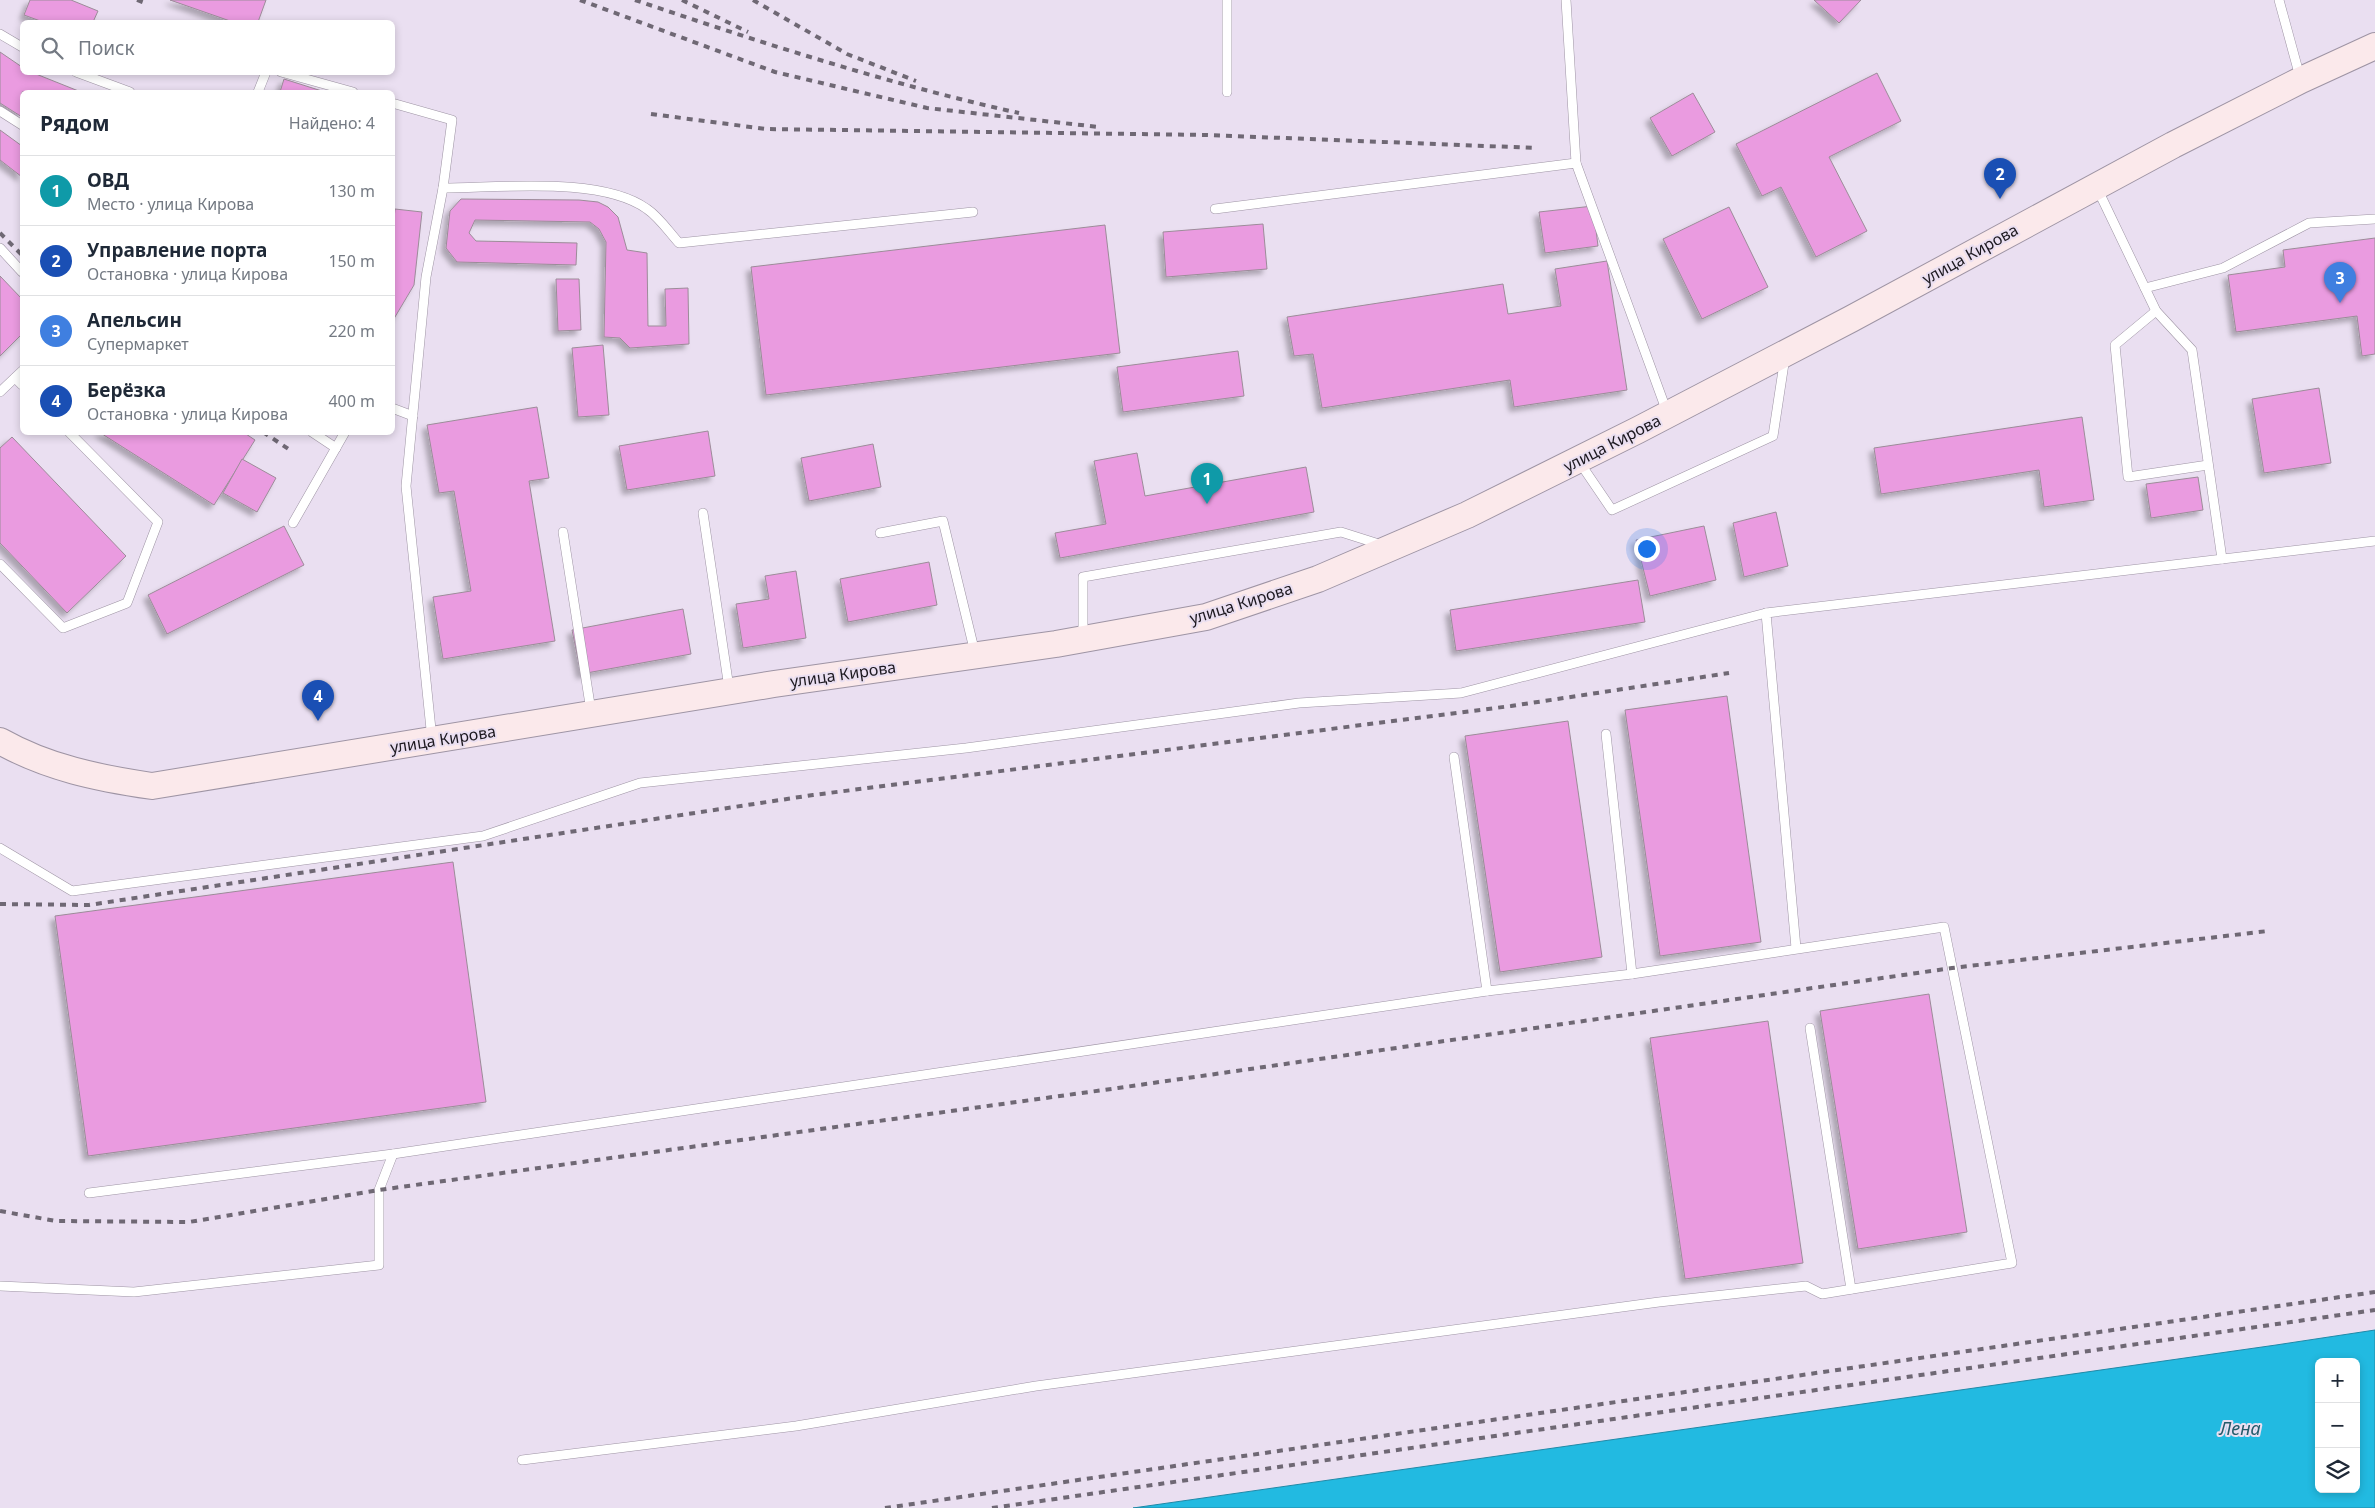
<!DOCTYPE html>
<html lang="ru">
<head>
<meta charset="utf-8">
<style>
  :root { --surface:#fff; --page:#f6f6f7; --text:#1f2937; --muted:#747a83; --line:#e0e1e3; --accent:#111827 }
  body { margin:0; font-family:"Noto Sans",sans-serif; background:var(--page); color:var(--text) }
  .controls { position:absolute; right:15px; bottom:15px; display:grid; overflow:hidden; border-radius:8px; box-shadow:0 2px 8px #0003 }
  .controls button { width:45px; height:45px; display:grid; place-items:center; padding:0; border:0; border-bottom:1px solid var(--line); background:var(--surface); color:var(--text); font:25px sans-serif }
  .you { position:absolute; left:1646px; top:548px; width:18px; height:18px; margin:-12px; border:4px solid #fff; border-radius:50%; background:#1a73e8; box-shadow:0 0 0 8px #1a73e833 }
  .badge { display:grid; place-items:center; width:32px; height:32px; border-radius:50%; background:var(--accent); color:#fff; font-size:16px; font-weight:700 }
  .pin { position:absolute; translate:-50% -41px; filter:drop-shadow(0 1px 2px #0008) }
  .pin::after { content:''; position:absolute; top:26px; width:18px; height:15px; background:inherit; clip-path:polygon(0 0,100% 0,50% 100%) }
  .list { margin:0; padding:0; list-style:none }
  h2 { display:flex; justify-content:space-between; align-items:center; height:65px; margin:0; padding:0 20px; font-size:21px }
  h2 small { font-size:16px; font-weight:400; color:var(--muted) }
  .list li { display:grid; grid-template-columns:32px 1fr auto; gap:15px; align-items:center; box-sizing:border-box; height:70px; padding:0 20px; border-top:1px solid var(--line) }
  .list b { display:block; font-size:19px; white-space:nowrap }
  .list p { margin:0; font-size:16px; white-space:nowrap; color:var(--muted) }
  .list em { font-size:16px; font-style:normal; color:var(--muted) }
  .icon { flex:none; width:28px; height:28px; fill:none; stroke:currentColor; stroke-width:2; stroke-linecap:round; stroke-linejoin:round }
  .map { position:relative; flex:none; width:2375px; height:1508px; overflow:hidden }
  .search { position:absolute; background:var(--surface); box-shadow:0 2px 8px #0003; left:20px; top:20px; width:375px; height:55px; display:flex; align-items:center; gap:12px; box-sizing:border-box; padding:0 18px; border-radius:8px; color:var(--muted); font-size:19px }
  .panel { position:absolute; background:var(--surface); box-shadow:0 2px 8px #0003; left:20px; top:90px; width:375px; height:345px; border-radius:8px }
  .map>svg:first-child { display:block }
  .water { fill:#22bae1; stroke:#2089a7; fill-rule:evenodd }
  .building { fill:#ea9be0; stroke:#9c8c99; filter:url(#shadow) }
  .lines { fill:none; stroke-linecap:round; stroke-linejoin:round }
  .lane-casing { stroke:#9e94a4; stroke-width:10 }
  .secondary-casing { stroke:#9e94a4; stroke-width:28 }
  .lane { stroke:#fff; stroke-width:9 }
  .secondary { stroke:#fbe9eb; stroke-width:26 }
  .rail { stroke:#6f6874; stroke-width:4; stroke-dasharray:6 6; stroke-linecap:butt }
  .labels { text-anchor:middle; stroke-width:4; stroke-linejoin:round; paint-order:stroke }
  .street-label { font-size:16px; fill:#1c181f; stroke:#eadff1 }
  .water-label { font-size:18px; font-style:italic; fill:#245b6b; stroke:#eadff1 }
</style>
</head>
<body>
<div class="map">
<svg width="2375" height="1508" viewBox="0 0 2375 1508">
  <defs>
    <filter id="shadow"><feDropShadow dx="-4.5" dy="4.5" stdDeviation="2.5" flood-color="#0004"/></filter>
  </defs>
  <rect width="100%" height="100%" fill="#eadff1"/>
  <path class="water" d="M2375,1330V1508H1133L2276,1345ZM2319,1362H2356V1489H2319Z"/>
  <g class="building">
    <path d="M30,0H71L98,11L93,22H43L24,15Z"/>
    <path d="M170,0H266L258,22H233Z"/>
    <path d="M1814,0H1861L1839,23Z"/>
    <path d="M0,52L22,67V72H31L81,92H22V117L0,103Z"/>
    <path d="M1877,73L1901,121L1829,157L1867,231L1816,257L1781,187L1762,196L1736,144Z"/>
    <path d="M284,79L325,92H280Z"/>
    <path d="M1693,93L1715,132L1672,156L1650,118Z"/>
    <path d="M0,130L22,146V177L0,160Z"/>
    <path d="M461,199L579,200L598,202L608,207L618,217L627,250L647,253L648,326H666L665,289L688,288L689,344L630,348L620,338L604,337L606,242L599,229L590,222L475,220L469,233L476,241L577,243L576,265L457,262L446,248L450,211Z"/>
    <path d="M1593,206L1598,246L1545,253L1539,212Z"/>
    <path d="M1729,207L1768,287L1702,319L1663,239Z"/>
    <path d="M395,209L422,212L414,285L392,322V238Z"/>
    <path d="M1263,224L1267,269L1166,277L1163,232Z"/>
    <path d="M1105,225L1120,353L766,395L751,267Z"/>
    <path d="M2375,238V354L2362,356L2357,316L2236,332L2228,275L2285,267L2283,250Z"/>
    <path d="M1607,261L1627,390L1514,407L1510,380L1322,408L1313,354L1294,356L1287,317L1503,284L1508,314L1561,306L1555,269Z"/>
    <path d="M0,276L22,299V334L0,356Z"/>
    <path d="M556,279H579L581,330L558,331Z"/>
    <path d="M603,345L609,415L578,417L572,348Z"/>
    <path d="M1238,351L1244,396L1123,412L1117,367Z"/>
    <path d="M2319,388L2331,463L2264,473L2252,399Z"/>
    <path d="M537,407L549,478L529,481L555,641L443,659L433,597L471,591L454,491L439,493L427,425Z"/>
    <path d="M2082,417L2094,500L2044,507L2039,470L1881,494L1874,448Z"/>
    <path d="M708,431L715,476L627,490L619,446Z"/>
    <path d="M99,432H243L255,440L214,505Z"/>
    <path d="M12,437L126,556L67,613L0,543V448Z"/>
    <path d="M873,444L881,487L809,501L801,458Z"/>
    <path d="M1137,453L1145,496L1306,467L1314,512L1060,558L1055,533L1106,524L1094,461Z"/>
    <path d="M242,459L276,478L257,512L223,493Z"/>
    <path d="M2198,477L2203,510L2151,518L2146,484Z"/>
    <path d="M1776,512L1788,566L1744,577L1733,523Z"/>
    <path d="M284,526L304,565L167,634L148,595Z"/>
    <path d="M1704,526L1716,580L1650,596L1636,540Z"/>
    <path d="M929,562L937,605L848,622L840,579Z"/>
    <path d="M796,571L806,638L743,648L736,604L769,599L765,576Z"/>
    <path d="M1638,580L1645,622L1456,651L1450,610Z"/>
    <path d="M683,609L691,654L581,674L572,630Z"/>
    <path d="M1727,696L1761,942L1660,956L1625,710Z"/>
    <path d="M1568,721L1602,957L1500,972L1465,736Z"/>
    <path d="M453,862L486,1102L88,1156L55,916Z"/>
    <path d="M1929,994L1967,1232L1858,1249L1820,1011Z"/>
    <path d="M1768,1021L1803,1263L1685,1279L1650,1038Z"/>
  </g>
  <g class="lines">
    <defs>
      <g id="lane">
        <path d="M1566,0L1576,163"/>
        <path d="M2279,0L2300,77"/>
        <path d="M0,34L22,47"/>
        <path d="M76,72L130,92"/>
        <path d="M281,72L353,92"/>
        <path d="M258,92L266,72"/>
        <path d="M1227,92V0"/>
        <path d="M392,103L452,120L443,188"/>
        <path d="M0,111L22,125"/>
        <path d="M2097,188L2156,311L2192,350L2222,559"/>
        <path d="M1215,209L1576,163L1667,412"/>
        <path d="M0,248L22,272"/>
        <path d="M2145,288L2223,268L2309,223L2375,219"/>
        <path d="M2156,311L2115,345L2128,477L2208,465"/>
        <path d="M15,378L22,385"/>
        <path d="M0,392L22,371"/>
        <path d="M392,408L413,416"/>
        <path d="M312,432L336,448"/>
        <path d="M1580,463L1612,510L1773,436L1785,357"/>
        <path d="M703,513L729,688"/>
        <path d="M293,523L345,432"/>
        <path d="M563,532L591,711"/>
        <path d="M880,533L943,521L975,653"/>
        <path d="M0,564L63,628L127,603L158,522L69,432"/>
        <path d="M1083,636V577L1341,532L1382,545"/>
        <path d="M1606,734L1632,974"/>
        <path d="M432,739L406,486L426,277L443,188C500,188 601,176 647,209C659,217 669,232 679,243L973,212"/>
        <path d="M1454,757L1487,991"/>
        <path d="M0,848L72,891L483,836L640,783L966,748L1299,703L1461,693L1766,613"/>
        <path d="M1796,948L1766,613L2375,541"/>
        <path d="M1810,1028L1851,1289"/>
        <path d="M89,1193L393,1154L1487,991L1632,974L1944,927L2012,1263L1822,1294L1806,1286L1659,1302L1036,1386L796,1426L522,1460"/>
        <path d="M0,1286L134,1292L379,1265V1190L393,1154"/>
      </g>
      <path id="secondary" d="M0,741C48,768 98,778 152,786L774,684L1056,644L1206,617L1318,579L1467,515L1638,430L1851,319L2173,145L2301,80L2375,46"/>
    </defs>
    <use href="#lane" class="lane-casing"/>
    <use href="#secondary" class="secondary-casing"/>
    <use href="#lane" class="lane"/>
    <use href="#secondary" class="secondary"/>
    <g class="rail">
      <path d="M137,0L145,3"/>
      <path d="M580,0L775,72L927,108L1099,127"/>
      <path d="M635,0C762,43 889,84 1019,113"/>
      <path d="M682,0L748,32"/>
      <path d="M753,0L847,54L916,81"/>
      <path d="M651,114L766,129L1207,135L1537,148"/>
      <path d="M0,233L22,255"/>
      <path d="M263,432L290,450"/>
      <path d="M0,904L89,905L813,795L1511,706L1729,673"/>
      <path d="M0,1211L56,1221L189,1222L379,1190L1118,1088L1952,968L2268,931"/>
      <path d="M885,1508L2375,1292"/>
      <path d="M992,1508L2375,1310"/>
    </g>
  </g>
  <g class="labels">
    <g class="street-label">
      <text transform="translate(1970 254) rotate(-29)" y="6">улица Кирова</text>
      <text transform="translate(1612 443) rotate(-27)" y="6">улица Кирова</text>
      <text transform="translate(1241 603) rotate(-17)" y="6">улица Кирова</text>
      <text transform="translate(843 674) rotate(-8)" y="6">улица Кирова</text>
      <text transform="translate(443 739) rotate(-9)" y="6">улица Кирова</text>
    </g>
    <g class="water-label">
      <text x="2240" y="1435">Лена</text>
    </g>
  </g>
</svg>
<div class="controls">
<button>+</button>
<button>−</button>
<button><svg class="icon" aria-label="layers" viewBox="0 0 24 24"><path d="M12 4l9 5-9 5-9-5zM3 14l9 5 9-5"/></svg></button>
</div>
<div class="you"></div>
<div class="pin badge" style="left:1207px;top:504px;background:#0f9aa8">1</div>
<div class="pin badge" style="left:2000px;top:199px;background:#1a4fb4">2</div>
<div class="pin badge" style="left:2340px;top:303px;background:#3f7fe0">3</div>
<div class="pin badge" style="left:318px;top:721px;background:#1a4fb4">4</div>
<div class="search"><svg class="icon" aria-label="search" viewBox="0 0 24 24"><circle cx="10" cy="10" r="6"/><path d="M15 15l6 6"/></svg>Поиск</div>
<section class="panel">
<h2>Рядом<small>Найдено: 4</small></h2>
<ul class="list">
<li><span class="badge" style="background:#0f9aa8">1</span><div><b>ОВД</b><p>Место · улица Кирова</p></div><em>130 m</em></li>
<li><span class="badge" style="background:#1a4fb4">2</span><div><b>Управление порта</b><p>Остановка · улица Кирова</p></div><em>150 m</em></li>
<li><span class="badge" style="background:#3f7fe0">3</span><div><b>Апельсин</b><p>Супермаркет</p></div><em>220 m</em></li>
<li><span class="badge" style="background:#1a4fb4">4</span><div><b>Берёзка</b><p>Остановка · улица Кирова</p></div><em>400 m</em></li>
</ul>
</section>
</div>
</body>
</html>
